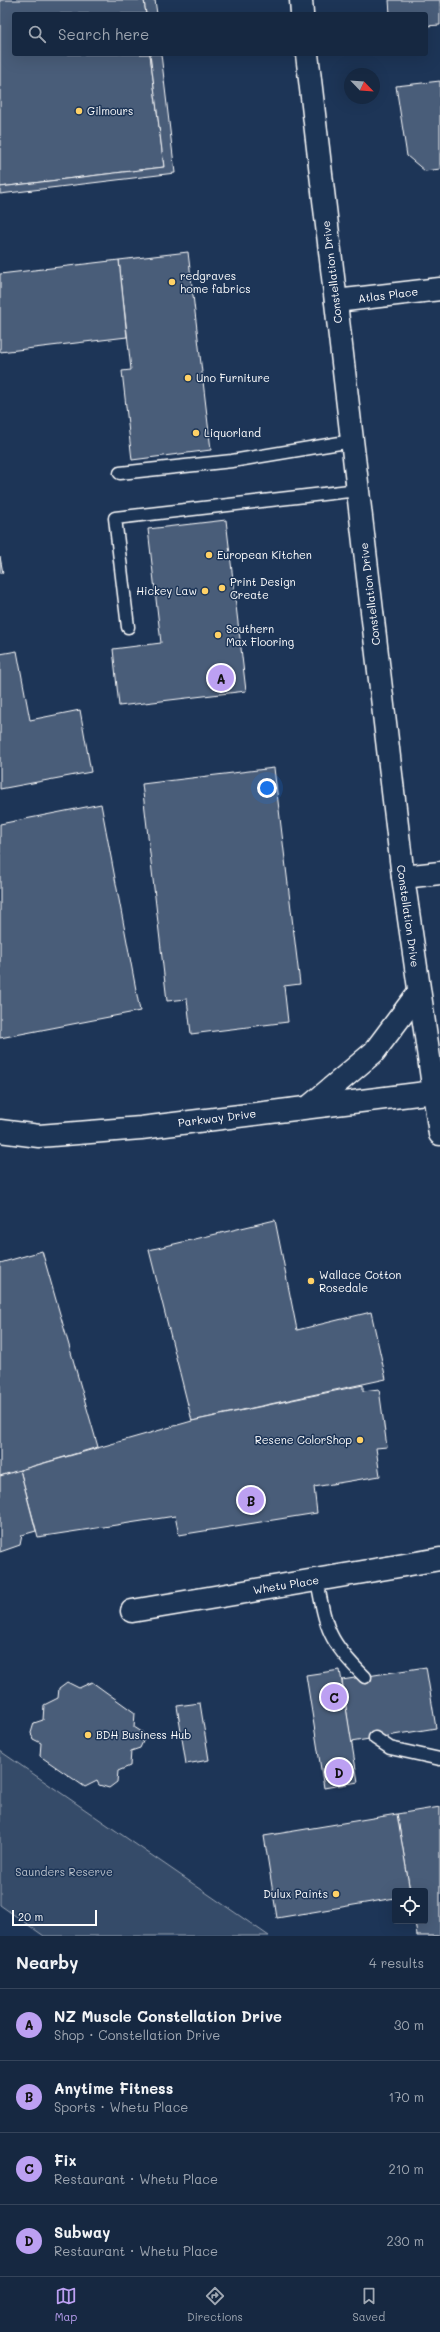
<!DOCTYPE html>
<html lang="en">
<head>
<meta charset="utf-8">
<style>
  :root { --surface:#162841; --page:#1f3048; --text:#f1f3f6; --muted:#9ea6b1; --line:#35445a; --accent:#bca0f2 }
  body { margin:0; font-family:Mali,sans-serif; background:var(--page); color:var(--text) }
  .controls { position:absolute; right:12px; bottom:12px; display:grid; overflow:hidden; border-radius:4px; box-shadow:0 4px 16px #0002 }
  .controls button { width:36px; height:36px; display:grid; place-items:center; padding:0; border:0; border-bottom:1px solid var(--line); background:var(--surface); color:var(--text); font:20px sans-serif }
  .compass { position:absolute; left:344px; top:68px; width:36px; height:36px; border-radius:50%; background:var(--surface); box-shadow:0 4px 16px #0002; rotate:115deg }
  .scale { position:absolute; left:12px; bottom:10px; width:85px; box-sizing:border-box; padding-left:4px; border:2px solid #fff; border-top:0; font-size:11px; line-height:14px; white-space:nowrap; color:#fff; -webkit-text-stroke:3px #1d3557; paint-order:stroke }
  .you { position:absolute; left:267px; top:788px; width:14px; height:14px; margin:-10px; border:3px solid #fff; border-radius:50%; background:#1a73e8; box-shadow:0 0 0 6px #1a73e833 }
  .badge { display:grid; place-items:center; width:26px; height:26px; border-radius:50%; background:var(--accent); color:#111; font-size:13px; font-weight:700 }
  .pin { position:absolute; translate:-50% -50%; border:2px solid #fff; box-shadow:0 1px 4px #0006 }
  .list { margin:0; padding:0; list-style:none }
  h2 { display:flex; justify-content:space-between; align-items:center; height:52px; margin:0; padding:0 16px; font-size:17px }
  h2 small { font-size:13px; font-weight:400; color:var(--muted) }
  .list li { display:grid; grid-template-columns:26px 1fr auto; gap:12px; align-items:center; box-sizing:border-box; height:72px; padding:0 16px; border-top:1px solid var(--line) }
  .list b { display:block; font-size:15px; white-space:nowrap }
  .list p { margin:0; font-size:13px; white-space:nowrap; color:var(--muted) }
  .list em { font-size:13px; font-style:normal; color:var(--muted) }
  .icon { flex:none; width:22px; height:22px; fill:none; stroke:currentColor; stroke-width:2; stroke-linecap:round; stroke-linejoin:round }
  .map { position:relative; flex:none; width:440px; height:1936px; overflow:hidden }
  .search { position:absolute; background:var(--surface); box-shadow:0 4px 16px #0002; left:12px; right:12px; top:12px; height:44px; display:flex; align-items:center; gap:10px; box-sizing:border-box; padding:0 14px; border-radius:4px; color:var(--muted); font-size:15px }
  .sheet { height:340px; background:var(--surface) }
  nav { display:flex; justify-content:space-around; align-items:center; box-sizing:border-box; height:56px; border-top:1px solid var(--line); background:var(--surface); font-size:11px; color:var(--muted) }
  nav a { display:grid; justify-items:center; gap:2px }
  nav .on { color:var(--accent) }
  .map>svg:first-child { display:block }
  .green { fill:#364b69; stroke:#9aa5b4 }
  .building { fill:#4a5d79; stroke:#fff }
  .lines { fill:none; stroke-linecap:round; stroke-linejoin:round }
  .service-casing { stroke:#fff; stroke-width:15 }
  .minor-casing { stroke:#fff; stroke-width:25 }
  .primary-casing { stroke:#fff; stroke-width:25 }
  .service { stroke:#1d3557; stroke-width:12 }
  .minor { stroke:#1d3557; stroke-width:22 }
  .primary { stroke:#1d3557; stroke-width:22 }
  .poi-dot { fill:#ffd166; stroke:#1d3557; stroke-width:1.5 }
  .labels { text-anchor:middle; stroke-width:3; stroke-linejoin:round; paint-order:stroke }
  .poi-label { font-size:11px; fill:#fff; stroke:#1d3557; text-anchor:start }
  .street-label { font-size:11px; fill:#fff; stroke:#1d3557 }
  .park-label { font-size:11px; fill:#b9c0ca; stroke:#1d3557 }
</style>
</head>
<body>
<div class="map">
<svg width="440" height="1936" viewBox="0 0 440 1936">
  <rect width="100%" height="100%" fill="#1d3557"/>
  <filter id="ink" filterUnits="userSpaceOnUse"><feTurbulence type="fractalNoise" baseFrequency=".025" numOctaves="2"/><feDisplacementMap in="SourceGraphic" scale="8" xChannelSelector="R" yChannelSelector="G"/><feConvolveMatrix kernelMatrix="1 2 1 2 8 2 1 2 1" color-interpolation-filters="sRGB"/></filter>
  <g filter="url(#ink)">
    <path class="green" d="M0,1751L269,1936H44L0,1905Z"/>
    <g class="building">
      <path d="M0,0H144L146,14H14V54H150L164,167L0,187Z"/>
      <path d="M144,0H155L157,14H146Z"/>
      <path d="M389,0H440V25L426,26V14H390Z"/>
      <path d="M150,54H161L175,173L0,194V187L164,167Z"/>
      <path d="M440,81V169L425,171L407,156L396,86Z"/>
      <path d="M188,252L211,450L132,460L122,371L131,370L119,260Z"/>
      <path d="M119,260L127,337L0,352V274Z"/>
      <path d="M226,520L246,691L119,706L113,649L161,643L148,529Z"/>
      <path d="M0,557L3,573H0Z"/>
      <path d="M17,651L30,720L80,710L91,772L0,789V654Z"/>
      <path d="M274,768L300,984L284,986L288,1022L191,1034L187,999L167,1001L142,784Z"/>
      <path d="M101,804L140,1011L0,1038V824Z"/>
      <path d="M275,1220L297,1330L371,1312L386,1379L192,1421L149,1250Z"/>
      <path d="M42,1251L98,1447L0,1476V1263Z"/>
      <path d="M363,1385V1391L379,1389L387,1447L376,1448L380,1476L314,1487L317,1513L179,1535L175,1516L38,1537L20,1470L192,1421Z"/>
      <path d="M20,1470L36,1531L22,1535L20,1545L0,1552V1476Z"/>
      <path d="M426,1667L436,1728L351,1742L342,1680Z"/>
      <path d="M340,1670L358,1782L324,1788L306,1675Z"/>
      <path d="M67,1682L79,1688L92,1682L135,1713L134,1727L142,1732L145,1737L140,1748L131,1751L130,1766L118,1771L117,1782L109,1788L99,1785L97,1781L85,1787L40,1756L41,1743L33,1739L31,1733L34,1723L43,1720L44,1705L58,1698L59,1688Z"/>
      <path d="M200,1703L209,1760L186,1764L177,1706Z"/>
      <path d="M440,1807V1936H417L415,1921H425V1891H410L397,1814Z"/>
      <path d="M397,1814L410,1891H395V1898L277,1918L264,1836Z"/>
    </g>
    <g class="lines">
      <defs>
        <g id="service">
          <path d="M120,473L232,461L352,441"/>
          <path d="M128,627L115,518L358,490"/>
          <path d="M317,1580C326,1629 328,1641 365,1677"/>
          <path d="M375,1738L390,1748L440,1759"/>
        </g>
        <g id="minor">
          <path d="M336,301L440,289"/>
          <path d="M403,877L440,873"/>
          <path d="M0,1131L39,1136L141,1128L434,1092"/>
          <path d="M132,1611L440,1559"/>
        </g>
        <g id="primary">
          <path d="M301,0L302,14"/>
          <path d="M307,54L403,877L440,1134"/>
          <path d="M310,1106L374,1052L419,992"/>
        </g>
      </defs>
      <use href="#service" class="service-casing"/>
      <use href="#minor" class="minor-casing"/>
      <use href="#primary" class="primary-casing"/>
      <use href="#service" class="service"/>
      <use href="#minor" class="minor"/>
      <use href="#primary" class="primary"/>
    </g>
  </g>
  <g class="poi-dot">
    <circle cx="79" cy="111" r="4"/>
    <circle cx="172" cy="282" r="4"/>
    <circle cx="188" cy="378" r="4"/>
    <circle cx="196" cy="433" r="4"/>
    <circle cx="209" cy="555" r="4"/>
    <circle cx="222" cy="588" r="4"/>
    <circle cx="205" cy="591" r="4"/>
    <circle cx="218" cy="635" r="4"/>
    <circle cx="311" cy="1281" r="4"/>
    <circle cx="360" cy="1440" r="4"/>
    <circle cx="88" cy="1735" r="4"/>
    <circle cx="336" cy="1894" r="4"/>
  </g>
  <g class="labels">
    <g class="poi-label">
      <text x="87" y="115">Gilmours</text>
      <text x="180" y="280">redgraves<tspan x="180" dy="13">home fabrics</tspan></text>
      <text x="196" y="382">Uno Furniture</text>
      <text x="204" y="437">Liquorland</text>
      <text x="217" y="559">European Kitchen</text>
      <text x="230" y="586">Print Design<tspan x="230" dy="13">Create</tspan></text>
      <text x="197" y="595" text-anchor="end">Hickey Law</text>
      <text x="226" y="633">Southern<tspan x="226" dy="13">Max Flooring</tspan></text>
      <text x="319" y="1279">Wallace Cotton<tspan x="319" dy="13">Rosedale</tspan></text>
      <text x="352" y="1444" text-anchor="end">Resene ColorShop</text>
      <text x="96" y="1739">BDH Business Hub</text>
      <text x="328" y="1898" text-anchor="end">Dulux Paints</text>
    </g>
    <g class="street-label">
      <text transform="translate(332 272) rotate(-97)" y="4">Constellation Drive</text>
      <text transform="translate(388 295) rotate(-7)" y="4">Atlas Place</text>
      <text transform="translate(370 594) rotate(-97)" y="4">Constellation Drive</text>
      <text transform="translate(408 916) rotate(82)" y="4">Constellation Drive</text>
      <text transform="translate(217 1118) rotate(-7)" y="4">Parkway Drive</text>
      <text transform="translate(286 1585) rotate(-9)" y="4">Whetu Place</text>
    </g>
    <g class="park-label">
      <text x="64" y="1876">Saunders Reserve</text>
    </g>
  </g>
</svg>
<div class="controls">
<button><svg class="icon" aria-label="locate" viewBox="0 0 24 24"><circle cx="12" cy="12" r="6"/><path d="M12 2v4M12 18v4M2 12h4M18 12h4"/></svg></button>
</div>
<svg class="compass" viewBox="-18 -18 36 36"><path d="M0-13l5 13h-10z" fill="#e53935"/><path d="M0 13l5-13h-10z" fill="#9ea6b1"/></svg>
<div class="scale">20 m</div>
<div class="you"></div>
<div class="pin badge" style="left:221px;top:678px">A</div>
<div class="pin badge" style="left:251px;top:1500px">B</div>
<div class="pin badge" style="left:334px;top:1697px">C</div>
<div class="pin badge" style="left:339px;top:1772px">D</div>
<div class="search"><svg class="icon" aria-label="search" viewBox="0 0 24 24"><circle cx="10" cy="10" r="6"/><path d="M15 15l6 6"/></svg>Search here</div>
</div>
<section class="sheet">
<h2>Nearby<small>4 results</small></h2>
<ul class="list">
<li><span class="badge">A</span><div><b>NZ Muscle Constellation Drive</b><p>Shop · Constellation Drive</p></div><em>30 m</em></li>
<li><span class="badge">B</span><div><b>Anytime Fitness</b><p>Sports · Whetu Place</p></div><em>170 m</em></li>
<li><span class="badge">C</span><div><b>Fix</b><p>Restaurant · Whetu Place</p></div><em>210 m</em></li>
<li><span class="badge">D</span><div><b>Subway</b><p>Restaurant · Whetu Place</p></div><em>230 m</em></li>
</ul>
</section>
<nav>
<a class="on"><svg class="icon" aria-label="map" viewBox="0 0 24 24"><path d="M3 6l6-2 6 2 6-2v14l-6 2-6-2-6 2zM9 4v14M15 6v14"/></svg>Map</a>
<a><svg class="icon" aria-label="directions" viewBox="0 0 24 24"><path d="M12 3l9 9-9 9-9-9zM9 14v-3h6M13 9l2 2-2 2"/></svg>Directions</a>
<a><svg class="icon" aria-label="saved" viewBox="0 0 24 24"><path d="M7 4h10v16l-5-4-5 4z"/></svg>Saved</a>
</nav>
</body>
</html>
